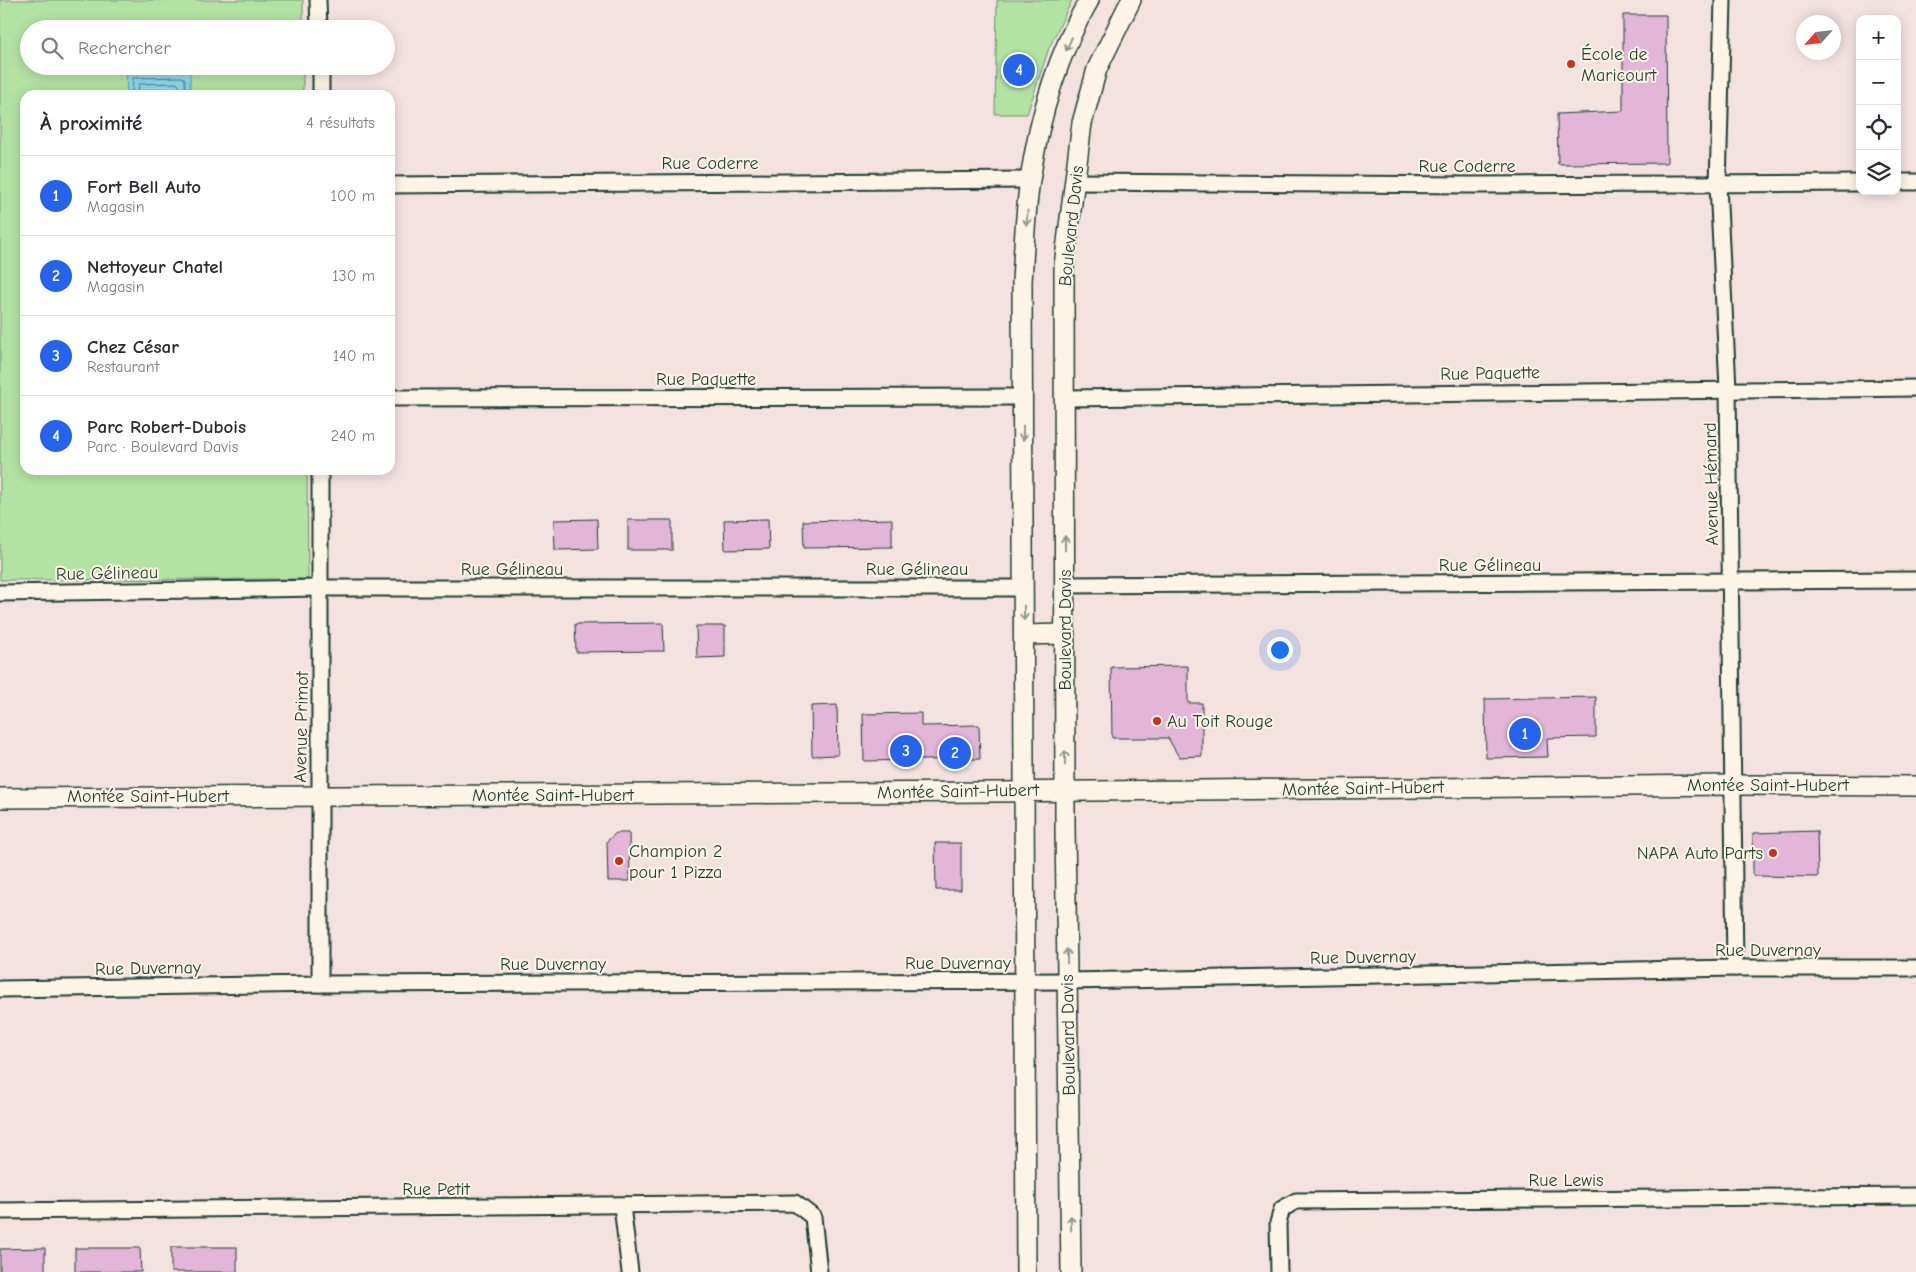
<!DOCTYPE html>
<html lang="fr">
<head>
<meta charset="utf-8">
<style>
  :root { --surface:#fff; --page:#f7f7f7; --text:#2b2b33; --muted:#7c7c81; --line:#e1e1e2; --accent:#2563eb }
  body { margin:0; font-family:"Comic Neue",sans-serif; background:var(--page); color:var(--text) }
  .controls { position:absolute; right:15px; top:15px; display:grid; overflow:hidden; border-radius:10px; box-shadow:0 2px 12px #0003 }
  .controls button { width:45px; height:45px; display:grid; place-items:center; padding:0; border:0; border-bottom:1px solid var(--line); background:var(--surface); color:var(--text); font:25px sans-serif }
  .compass { position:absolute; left:1796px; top:15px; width:45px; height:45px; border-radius:50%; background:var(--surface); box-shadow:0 2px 12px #0003; rotate:243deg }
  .you { position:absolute; left:1279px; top:649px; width:18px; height:18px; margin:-12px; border:4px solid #fff; border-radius:50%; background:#1a73e8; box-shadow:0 0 0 8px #1a73e833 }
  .badge { display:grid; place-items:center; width:32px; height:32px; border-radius:50%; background:var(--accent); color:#fff; font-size:16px; font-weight:700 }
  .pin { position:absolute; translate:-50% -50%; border:2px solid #fff; box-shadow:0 1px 5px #0006 }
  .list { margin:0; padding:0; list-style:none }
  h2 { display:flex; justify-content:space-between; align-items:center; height:65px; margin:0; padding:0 20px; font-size:21px }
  h2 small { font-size:16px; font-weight:400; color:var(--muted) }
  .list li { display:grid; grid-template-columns:32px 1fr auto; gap:15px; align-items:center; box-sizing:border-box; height:80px; padding:0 20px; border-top:1px solid var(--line) }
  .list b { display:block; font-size:19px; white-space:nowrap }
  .list p { margin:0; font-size:16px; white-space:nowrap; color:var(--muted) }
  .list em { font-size:16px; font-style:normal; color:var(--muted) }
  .icon { flex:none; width:28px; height:28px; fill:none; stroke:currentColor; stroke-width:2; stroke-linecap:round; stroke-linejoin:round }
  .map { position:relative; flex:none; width:1916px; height:1272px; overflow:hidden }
  .search { position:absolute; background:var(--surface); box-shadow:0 2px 12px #0003; left:20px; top:20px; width:375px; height:55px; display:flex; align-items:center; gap:12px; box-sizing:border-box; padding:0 18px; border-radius:28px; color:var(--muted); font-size:19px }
  .panel { position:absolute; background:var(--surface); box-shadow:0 2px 12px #0003; left:20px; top:90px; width:375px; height:385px; border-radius:15px }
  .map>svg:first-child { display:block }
  .green { fill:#b2e3a3; stroke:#68906c }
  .water { fill:#8dd9ec; stroke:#619ba2 }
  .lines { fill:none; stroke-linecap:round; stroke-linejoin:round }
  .shore { stroke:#4b7b7e; stroke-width:1 }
  .building { fill:#e3b5d9; stroke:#1f3d34 }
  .minor-casing { stroke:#1f3d34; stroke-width:19 }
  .tertiary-casing { stroke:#1f3d34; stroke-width:22 }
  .minor { stroke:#fcf5e5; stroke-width:15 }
  .tertiary { stroke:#fcf5e5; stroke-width:19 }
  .oneway { stroke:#8e998c }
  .poi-dot { fill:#c8321e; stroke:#fcf5e5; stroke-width:2 }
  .labels { text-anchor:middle; stroke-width:4; stroke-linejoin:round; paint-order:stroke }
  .poi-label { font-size:18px; fill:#1f3d34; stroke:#fcf5e5; text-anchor:start }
  .street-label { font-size:18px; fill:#1f3d34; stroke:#fcf5e5 }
</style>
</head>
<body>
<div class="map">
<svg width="1916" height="1272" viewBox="0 0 1916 1272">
  <rect width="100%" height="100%" fill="#f4e2e1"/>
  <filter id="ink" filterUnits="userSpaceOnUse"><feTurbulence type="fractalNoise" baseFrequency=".02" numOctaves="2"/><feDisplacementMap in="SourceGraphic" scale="10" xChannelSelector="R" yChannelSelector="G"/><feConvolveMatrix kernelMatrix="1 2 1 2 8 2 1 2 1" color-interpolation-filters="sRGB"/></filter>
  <g filter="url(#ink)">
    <g class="green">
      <path d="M0,0H303V29H29V66H303V95H25V470H307L308,579L0,580Z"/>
      <path d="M997,0H1072L1049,48L1027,114H995Z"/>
    </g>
    <path class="water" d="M190,71V95H127L126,73Z"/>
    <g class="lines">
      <g class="shore">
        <path d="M132,95L133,78L182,77L185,79V95"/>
        <path d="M138,95L139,84L176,83L179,85V95"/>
      </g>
    </g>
    <g class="building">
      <path d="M1623,15H1666L1667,163L1558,164L1557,114L1623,111Z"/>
      <path d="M597,519L598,549L555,550L554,520Z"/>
      <path d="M768,519L769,549L725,550L724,520Z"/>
      <path d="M892,519V547L804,548L803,521Z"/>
      <rect x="628" y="520" width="44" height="30"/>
      <path d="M663,623L664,651L576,652L575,624Z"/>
      <path d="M696,626H725V657L697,658Z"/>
      <path d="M1188,666V703H1202V756L1179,757L1168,738H1112L1111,667Z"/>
      <path d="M1596,697V737L1547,738L1548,757L1486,758L1485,699Z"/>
      <path d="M837,705L838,755L812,756L811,706Z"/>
      <path d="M921,713V726L979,725L980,759L864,761L863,714Z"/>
      <path d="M1817,831L1818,877L1753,876V833Z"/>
      <path d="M616,833H629L630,881H608L607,841Z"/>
      <path d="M935,843H961V890H936Z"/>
      <rect x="171" y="1247" width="66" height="25"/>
      <path d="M45,1248V1272H0V1249Z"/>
      <path d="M75,1248H140L141,1272H75Z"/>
    </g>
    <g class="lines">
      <defs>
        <g id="minor">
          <path d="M318,0L319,29"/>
          <path d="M1723,0L1718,185L1728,388L1735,968"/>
          <path d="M321,66V95"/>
          <path d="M1074,182L1471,185L1860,183"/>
          <path d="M1897,182H1916"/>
          <path d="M390,185L1030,180"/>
          <path d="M390,398L1023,397"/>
          <path d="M1065,398L1916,388"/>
          <path d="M1064,585L1916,580"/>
          <path d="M0,593L321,588H1024"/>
          <path d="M320,984V470"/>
          <path d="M0,989L320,984L1068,981L1735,968H1916"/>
          <path d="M622,1206L630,1272"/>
          <path d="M0,1211L795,1203L813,1217L819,1272"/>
          <path d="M1279,1272L1278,1223L1282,1209L1296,1201L1916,1196"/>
        </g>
        <g id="tertiary">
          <path d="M1024,635L1064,634"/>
          <path d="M0,798L994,792L1733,785L1916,786"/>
          <path d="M1026,1272L1022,282C1024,248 1025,213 1030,180C1039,118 1058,54 1089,0"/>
          <path d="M1071,1272L1065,825L1064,266L1082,123L1097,69L1131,0"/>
        </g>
      </defs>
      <use href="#minor" class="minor-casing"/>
      <use href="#tertiary" class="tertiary-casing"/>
      <use href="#minor" class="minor"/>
      <use href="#tertiary" class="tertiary"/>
    </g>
    <defs><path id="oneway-shaft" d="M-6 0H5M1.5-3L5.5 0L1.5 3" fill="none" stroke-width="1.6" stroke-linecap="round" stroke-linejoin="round" transform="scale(1.25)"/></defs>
    <g class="oneway">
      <use href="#oneway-shaft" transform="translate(1069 44) rotate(114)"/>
      <use href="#oneway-shaft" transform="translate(1027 218) rotate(95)"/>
      <use href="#oneway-shaft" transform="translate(1023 433) rotate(90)"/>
      <use href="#oneway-shaft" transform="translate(1065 543) rotate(-90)"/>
      <use href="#oneway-shaft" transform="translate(1024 613) rotate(90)"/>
      <use href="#oneway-shaft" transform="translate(1065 758) rotate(-90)"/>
      <use href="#oneway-shaft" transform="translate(1067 956) rotate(-91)"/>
      <use href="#oneway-shaft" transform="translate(1071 1223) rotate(-91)"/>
    </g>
  </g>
  <g class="poi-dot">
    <circle cx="1571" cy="64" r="5"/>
    <circle cx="1157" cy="721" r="5"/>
    <circle cx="1773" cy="853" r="5"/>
    <circle cx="619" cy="861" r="5"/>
  </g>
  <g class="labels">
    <g class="poi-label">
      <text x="1581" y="60">École de<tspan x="1581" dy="21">Maricourt</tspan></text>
      <text x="1167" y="727">Au Toit Rouge</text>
      <text x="629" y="857">Champion 2<tspan x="629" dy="21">pour 1 Pizza</tspan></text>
      <text x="1763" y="859" text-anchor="end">NAPA Auto Parts</text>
    </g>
    <g class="street-label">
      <text x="710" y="169">Rue Coderre</text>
      <text x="1467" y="172">Rue Coderre</text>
      <text transform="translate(1071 226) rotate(-84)" y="6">Boulevard Davis</text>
      <text transform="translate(1490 373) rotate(-1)" y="6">Rue Paquette</text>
      <text x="706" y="385">Rue Paquette</text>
      <text transform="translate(1711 484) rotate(-91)" y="6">Avenue Hémard</text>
      <text x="1490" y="571">Rue Gélineau</text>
      <text x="512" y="575">Rue Gélineau</text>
      <text x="917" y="575">Rue Gélineau</text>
      <text transform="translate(107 573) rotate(-1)" y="6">Rue Gélineau</text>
      <text transform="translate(1065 630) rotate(-90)" y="6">Boulevard Davis</text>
      <text transform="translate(301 727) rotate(-89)" y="6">Avenue Primot</text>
      <text x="1768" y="791">Montée Saint-Hubert</text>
      <text transform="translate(1363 788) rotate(-1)" y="6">Montée Saint-Hubert</text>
      <text transform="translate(958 791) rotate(-1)" y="6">Montée Saint-Hubert</text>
      <text x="553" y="801">Montée Saint-Hubert</text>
      <text x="148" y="802">Montée Saint-Hubert</text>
      <text x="1768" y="956">Rue Duvernay</text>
      <text transform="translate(1363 957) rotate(-1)" y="6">Rue Duvernay</text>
      <text x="958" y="969">Rue Duvernay</text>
      <text x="553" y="970">Rue Duvernay</text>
      <text transform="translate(148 968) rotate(-1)" y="6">Rue Duvernay</text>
      <text transform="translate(1068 1035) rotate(-91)" y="6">Boulevard Davis</text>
      <text x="1566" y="1186">Rue Lewis</text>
      <text x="436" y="1195">Rue Petit</text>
    </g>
  </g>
</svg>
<div class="controls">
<button>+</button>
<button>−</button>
<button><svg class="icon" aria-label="locate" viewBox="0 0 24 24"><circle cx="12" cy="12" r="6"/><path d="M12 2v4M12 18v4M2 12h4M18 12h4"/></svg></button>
<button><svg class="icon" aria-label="layers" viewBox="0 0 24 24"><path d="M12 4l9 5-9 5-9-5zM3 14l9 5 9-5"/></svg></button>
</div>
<svg class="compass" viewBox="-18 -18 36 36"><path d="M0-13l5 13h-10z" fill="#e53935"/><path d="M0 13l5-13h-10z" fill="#7c7c81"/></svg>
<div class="you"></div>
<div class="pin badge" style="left:1525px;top:734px">1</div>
<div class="pin badge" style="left:955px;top:753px">2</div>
<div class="pin badge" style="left:906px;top:751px">3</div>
<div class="pin badge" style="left:1019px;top:70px">4</div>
<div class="search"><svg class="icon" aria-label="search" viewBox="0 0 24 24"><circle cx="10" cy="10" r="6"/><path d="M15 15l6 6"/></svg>Rechercher</div>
<section class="panel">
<h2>À proximité<small>4 résultats</small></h2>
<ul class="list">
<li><span class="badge">1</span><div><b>Fort Bell Auto</b><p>Magasin</p></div><em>100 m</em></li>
<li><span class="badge">2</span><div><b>Nettoyeur Chatel</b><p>Magasin</p></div><em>130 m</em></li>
<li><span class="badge">3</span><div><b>Chez César</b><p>Restaurant</p></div><em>140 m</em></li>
<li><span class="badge">4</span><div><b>Parc Robert-Dubois</b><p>Parc · Boulevard Davis</p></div><em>240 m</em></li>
</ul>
</section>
</div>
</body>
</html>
